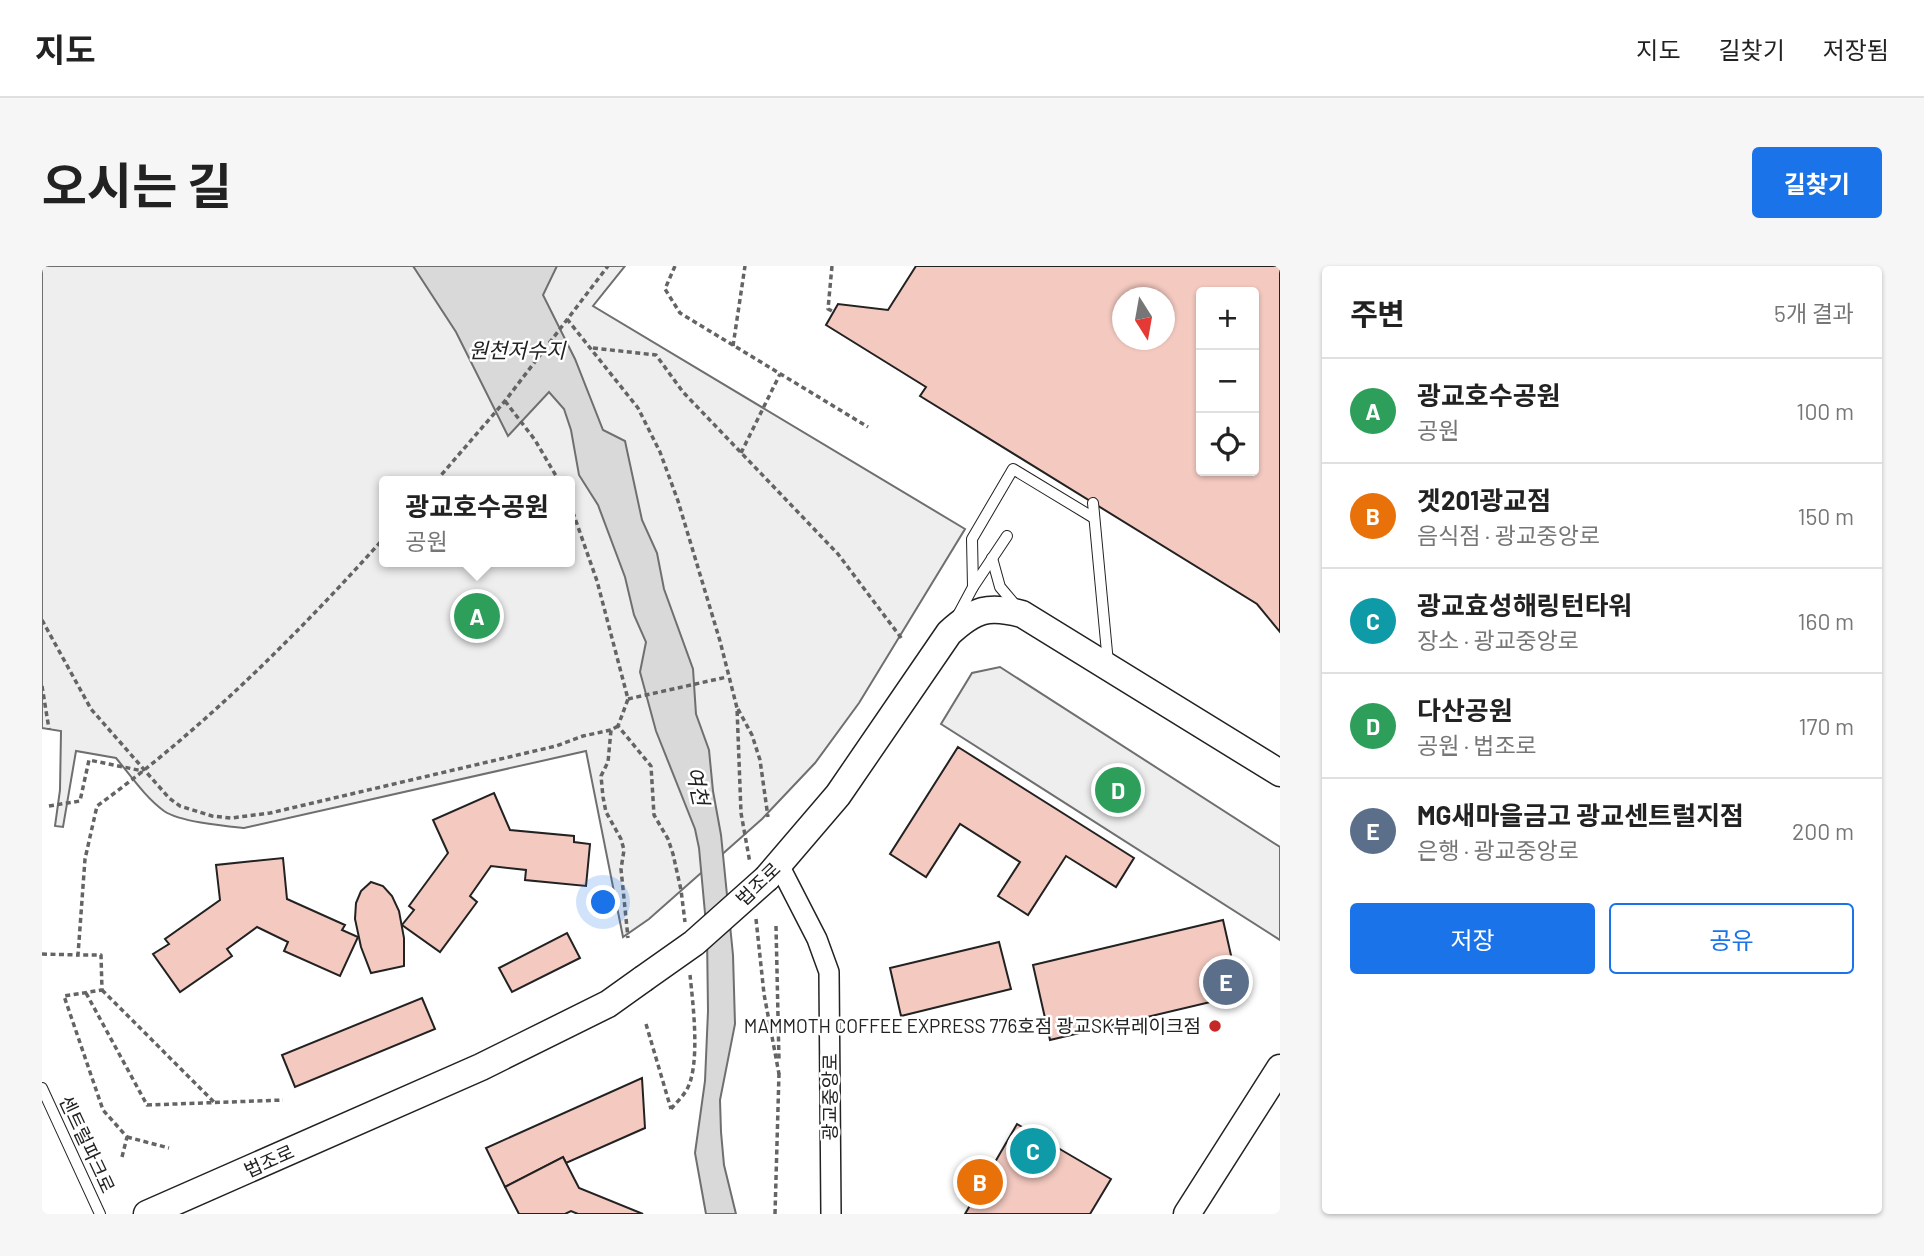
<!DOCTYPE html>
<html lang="ko">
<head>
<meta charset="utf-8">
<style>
  :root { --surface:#fff; --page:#f6f6f6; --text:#222; --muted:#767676; --line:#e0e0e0; --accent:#1a73e8 }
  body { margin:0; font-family:Barlow,"Noto Sans KR",sans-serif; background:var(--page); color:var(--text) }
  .controls { position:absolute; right:21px; top:21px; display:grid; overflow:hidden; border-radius:7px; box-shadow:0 2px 5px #0004 }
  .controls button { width:63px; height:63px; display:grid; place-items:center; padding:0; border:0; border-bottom:2px solid var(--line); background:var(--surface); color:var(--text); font:35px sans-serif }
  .compass { position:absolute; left:1070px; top:21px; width:63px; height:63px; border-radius:50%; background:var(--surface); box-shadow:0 2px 5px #0004; rotate:169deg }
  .you { position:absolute; left:562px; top:637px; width:24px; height:24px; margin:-18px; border:5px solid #fff; border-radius:50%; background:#1a73e8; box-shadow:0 0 0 10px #1a73e833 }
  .badge { display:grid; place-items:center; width:46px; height:46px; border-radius:50%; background:var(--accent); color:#fff; font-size:23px; font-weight:700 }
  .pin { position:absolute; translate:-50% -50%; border:4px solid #fff; box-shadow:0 2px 7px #0006 }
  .popup { position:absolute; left:337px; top:210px; width:196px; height:91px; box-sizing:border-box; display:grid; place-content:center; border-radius:7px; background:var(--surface); filter:drop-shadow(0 2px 5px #0005); font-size:23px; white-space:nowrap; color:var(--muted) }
  .popup b { font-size:26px; color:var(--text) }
  .popup::after { content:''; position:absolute; left:50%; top:100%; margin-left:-14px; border:14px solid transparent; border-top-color:var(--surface) }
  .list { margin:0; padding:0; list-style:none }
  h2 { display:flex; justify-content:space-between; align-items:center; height:91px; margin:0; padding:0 28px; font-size:30px }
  h2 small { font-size:23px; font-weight:400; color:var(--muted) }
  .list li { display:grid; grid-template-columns:46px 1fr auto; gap:21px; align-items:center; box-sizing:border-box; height:105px; padding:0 28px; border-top:2px solid var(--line) }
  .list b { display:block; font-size:26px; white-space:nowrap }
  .list p { margin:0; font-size:23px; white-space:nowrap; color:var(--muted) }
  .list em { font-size:23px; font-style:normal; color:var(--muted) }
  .actions { display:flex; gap:14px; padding:21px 28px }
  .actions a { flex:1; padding:16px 0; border:2px solid var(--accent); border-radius:7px; text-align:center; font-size:24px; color:var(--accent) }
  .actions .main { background:var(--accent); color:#fff }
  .icon { flex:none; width:38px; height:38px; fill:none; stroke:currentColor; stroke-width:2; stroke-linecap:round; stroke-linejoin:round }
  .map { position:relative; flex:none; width:1238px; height:948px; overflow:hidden; border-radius:7px }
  header { display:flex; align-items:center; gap:42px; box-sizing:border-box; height:98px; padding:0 35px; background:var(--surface); border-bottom:2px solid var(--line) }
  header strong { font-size:33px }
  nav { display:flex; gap:38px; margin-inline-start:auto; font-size:24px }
  .intro { display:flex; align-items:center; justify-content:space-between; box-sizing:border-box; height:168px; padding:0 42px }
  h1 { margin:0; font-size:49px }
  .button { padding:18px 32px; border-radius:7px; background:var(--accent); color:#fff; font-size:24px; font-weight:700 }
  main { display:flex; gap:42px; padding:0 42px }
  aside { flex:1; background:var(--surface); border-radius:7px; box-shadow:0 2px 5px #0004 }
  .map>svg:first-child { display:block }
  .green { fill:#eee; stroke:#6f6f6f; stroke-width:2; fill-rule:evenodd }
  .water { fill:#d9d9d9; stroke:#6f6f6f; stroke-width:2 }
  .building { fill:#f3c9c0; stroke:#222; stroke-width:2; fill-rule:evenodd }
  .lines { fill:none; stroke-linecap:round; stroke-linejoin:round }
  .lane-casing { stroke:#222; stroke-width:12 }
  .street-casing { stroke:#222; stroke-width:22 }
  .secondary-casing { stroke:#222; stroke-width:29 }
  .path { stroke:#646464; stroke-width:3.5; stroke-dasharray:5 3.5; stroke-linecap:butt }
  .lane { stroke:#fff; stroke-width:10 }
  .street { stroke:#fff; stroke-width:19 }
  .secondary { stroke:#fff; stroke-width:26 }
  .secondary-bridge-casing { stroke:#222; stroke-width:29; stroke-linecap:butt }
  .secondary-bridge { stroke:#fff; stroke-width:26 }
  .poi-dot { fill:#c62828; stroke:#fff; stroke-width:2.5 }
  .labels { text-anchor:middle; stroke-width:5; stroke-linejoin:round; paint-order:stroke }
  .street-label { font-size:19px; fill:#222; stroke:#fff }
  .poi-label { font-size:19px; fill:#222; stroke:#fff; text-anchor:end }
  .water-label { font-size:21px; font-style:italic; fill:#222; stroke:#fff }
</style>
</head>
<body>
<header>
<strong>지도</strong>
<nav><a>지도</a><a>길찾기</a><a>저장됨</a></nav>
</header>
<div class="intro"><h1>오시는 길</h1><a class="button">길찾기</a></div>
<main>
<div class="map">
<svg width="1238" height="948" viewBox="0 0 1238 948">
  <rect width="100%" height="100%" fill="#fff"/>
  <g class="green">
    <path d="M0,0H583L551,40L923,263L817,437L773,497L720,553L607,653L581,671L544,485L202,562C182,560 138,556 122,545C103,531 89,510 74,492L34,485L21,561L13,560L18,524L19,465L0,462ZM342,215H528V296H342Z"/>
    <path d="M958,401L1238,581V674L899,458L930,407Z"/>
  </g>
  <path class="water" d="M371,0H515L501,29L533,93L561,164L583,175L600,254L615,287L622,323L651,403L654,448L667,484L671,525L679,569L691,689L693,758L678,834L679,866L682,899L694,948H664L653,887L663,815L666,745L665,669L657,582L653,563L614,465L598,406L604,376L592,349L583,311L556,239L537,209L529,164L522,143L507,126L466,170L414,66Z"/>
  <g class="building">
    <path d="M874,0H1238V366L1215,338L878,130L884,121L784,59L796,38L846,44ZM1159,26H1212V205H1159ZM1080,32H1122V74H1080Z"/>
    <path d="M916,481L1092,592L1074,621L1024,590L986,649L956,630L978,596L918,558L884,611L848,588Z"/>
    <path d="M452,527L468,564L532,570V576L548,578L544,620L483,614L484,604L449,600L428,630L435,636L398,686L360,659L372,644L367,640L406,587L391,554Z"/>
    <path d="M241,592L245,633L303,659L300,664L316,671L298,710L242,685L246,676L215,661L185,683L190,690L138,726L111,688L127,678L123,673L178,634L174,599Z"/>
    <path d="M329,616L341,620L350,630L357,645L362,672V700L329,707L319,681L313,653L314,637L319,625Z"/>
    <path d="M1181,654L1198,729L1008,774L991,699Z"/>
    <path d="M525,667L538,692L470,726L457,702Z"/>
    <path d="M957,676L969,723L859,750L848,702Z"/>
    <path d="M380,732L393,763L253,821L240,789Z"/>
    <path d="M600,812L603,862L524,897L521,891L463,921L444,882Z"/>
    <path d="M975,858L1069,913L1048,948H923Z"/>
    <path d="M521,891L537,922L601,948H536L529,945L523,948H477L463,921Z"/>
  </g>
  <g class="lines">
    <defs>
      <g id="lane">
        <path d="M1051,237L1066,397"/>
        <path d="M950,292L958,321L975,341"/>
        <path d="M931,321L930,273L971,203L1052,252"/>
        <path d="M916,349L931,321L965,270"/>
        <path d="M0,822L58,948"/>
      </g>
      <path id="street" d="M737,599L775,673L787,706L789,948"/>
      <g id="secondary">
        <path d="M725,612L796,529L907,367C933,343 946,339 980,348L1238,507"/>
        <path d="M105,948L439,801L566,738L601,713"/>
        <path d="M1145,948L1238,802"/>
      </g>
    </defs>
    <use href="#lane" class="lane-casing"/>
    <use href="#street" class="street-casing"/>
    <use href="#secondary" class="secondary-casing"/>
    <g class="path">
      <path d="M633,0L623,23L638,47L826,161"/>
      <path d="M790,0L786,43L792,46"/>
      <path d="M525,53L596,142L618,186L636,235L678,375L695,442L699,547L708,597"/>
      <path d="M691,80L703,0"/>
      <path d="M551,82L614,89L641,126L796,288L860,373"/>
      <path d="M463,135L493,174L517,215"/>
      <path d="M699,187L738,108"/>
      <path d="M394,215L463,135L566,0"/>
      <path d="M528,238L555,315L586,433L576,460L609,500L612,549L626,573L631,588L639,624L643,656"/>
      <path d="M0,354L49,443L127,532L138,540L170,550L189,552L228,547L514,480L541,470L569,464"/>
      <path d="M0,420L7,463"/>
      <path d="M586,433L685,411"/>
      <path d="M696,443L710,469L718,494L726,551"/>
      <path d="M576,460L569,464L566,496L559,510L561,531L564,546L579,573L582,584L579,603L586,672"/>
      <path d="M7,540L38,535L47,494L101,505"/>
      <path d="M714,653L722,728L737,808"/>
      <path d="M734,660L737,795"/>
      <path d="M0,688L36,689"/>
      <path d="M60,724L172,836"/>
      <path d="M44,727L105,839L241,834"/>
      <path d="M604,758L629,843"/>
      <path d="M629,843C634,837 640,831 644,825C659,801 651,738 648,709"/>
      <path d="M85,871L127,882"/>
      <path d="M80,891L85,871L61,844L22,730L60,724L59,689H36L43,593L55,540C161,463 255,369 342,272"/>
      <path d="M733,948L737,807"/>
    </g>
    <use href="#lane" class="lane"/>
    <use href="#street" class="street"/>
    <use href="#secondary" class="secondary"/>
    <defs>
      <path id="secondary-bridge" d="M601,713L652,677L725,612"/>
    </defs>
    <use href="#secondary-bridge" class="secondary-bridge-casing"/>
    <use href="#secondary-bridge" class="secondary-bridge"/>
  </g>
  <circle class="poi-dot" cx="1173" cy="760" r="7"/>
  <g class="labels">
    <g class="street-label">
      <text transform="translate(716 618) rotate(-44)" y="7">법조로</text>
      <text transform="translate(788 831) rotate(-90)" y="7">광교중앙로</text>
      <text transform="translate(45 878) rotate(65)" y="7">센트럴파크로</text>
      <text transform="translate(227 895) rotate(-24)" y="7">법조로</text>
    </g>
    <g class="poi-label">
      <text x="1159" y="767">MAMMOTH COFFEE EXPRESS 776호점 광교SK뷰레이크점</text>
    </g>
    <g class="water-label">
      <text x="475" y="92">원천저수지</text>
      <text transform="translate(655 520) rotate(78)" y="7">여천</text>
    </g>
  </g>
</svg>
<div class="controls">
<button>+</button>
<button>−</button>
<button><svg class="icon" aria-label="locate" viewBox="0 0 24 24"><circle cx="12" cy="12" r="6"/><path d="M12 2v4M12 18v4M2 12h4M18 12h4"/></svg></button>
</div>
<svg class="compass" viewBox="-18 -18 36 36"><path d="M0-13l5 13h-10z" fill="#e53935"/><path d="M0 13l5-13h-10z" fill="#767676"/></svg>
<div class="you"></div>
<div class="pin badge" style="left:435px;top:350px;background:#2e9e5b">A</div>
<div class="popup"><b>광교호수공원</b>공원</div>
<div class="pin badge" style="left:938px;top:916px;background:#e8710a">B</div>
<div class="pin badge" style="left:991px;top:885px;background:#0f9aa8">C</div>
<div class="pin badge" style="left:1076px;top:524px;background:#2e9e5b">D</div>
<div class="pin badge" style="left:1184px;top:716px;background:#5c6f8a">E</div>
</div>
<aside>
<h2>주변<small>5개 결과</small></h2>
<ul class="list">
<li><span class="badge" style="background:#2e9e5b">A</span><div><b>광교호수공원</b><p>공원</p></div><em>100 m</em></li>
<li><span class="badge" style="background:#e8710a">B</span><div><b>겟201광교점</b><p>음식점 · 광교중앙로</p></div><em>150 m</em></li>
<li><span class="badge" style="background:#0f9aa8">C</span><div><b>광교효성해링턴타워</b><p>장소 · 광교중앙로</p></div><em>160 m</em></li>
<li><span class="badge" style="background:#2e9e5b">D</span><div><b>다산공원</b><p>공원 · 법조로</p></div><em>170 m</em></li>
<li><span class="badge" style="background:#5c6f8a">E</span><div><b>MG새마을금고 광교센트럴지점</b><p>은행 · 광교중앙로</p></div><em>200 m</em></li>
</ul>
<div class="actions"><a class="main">저장</a><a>공유</a></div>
</aside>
</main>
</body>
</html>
